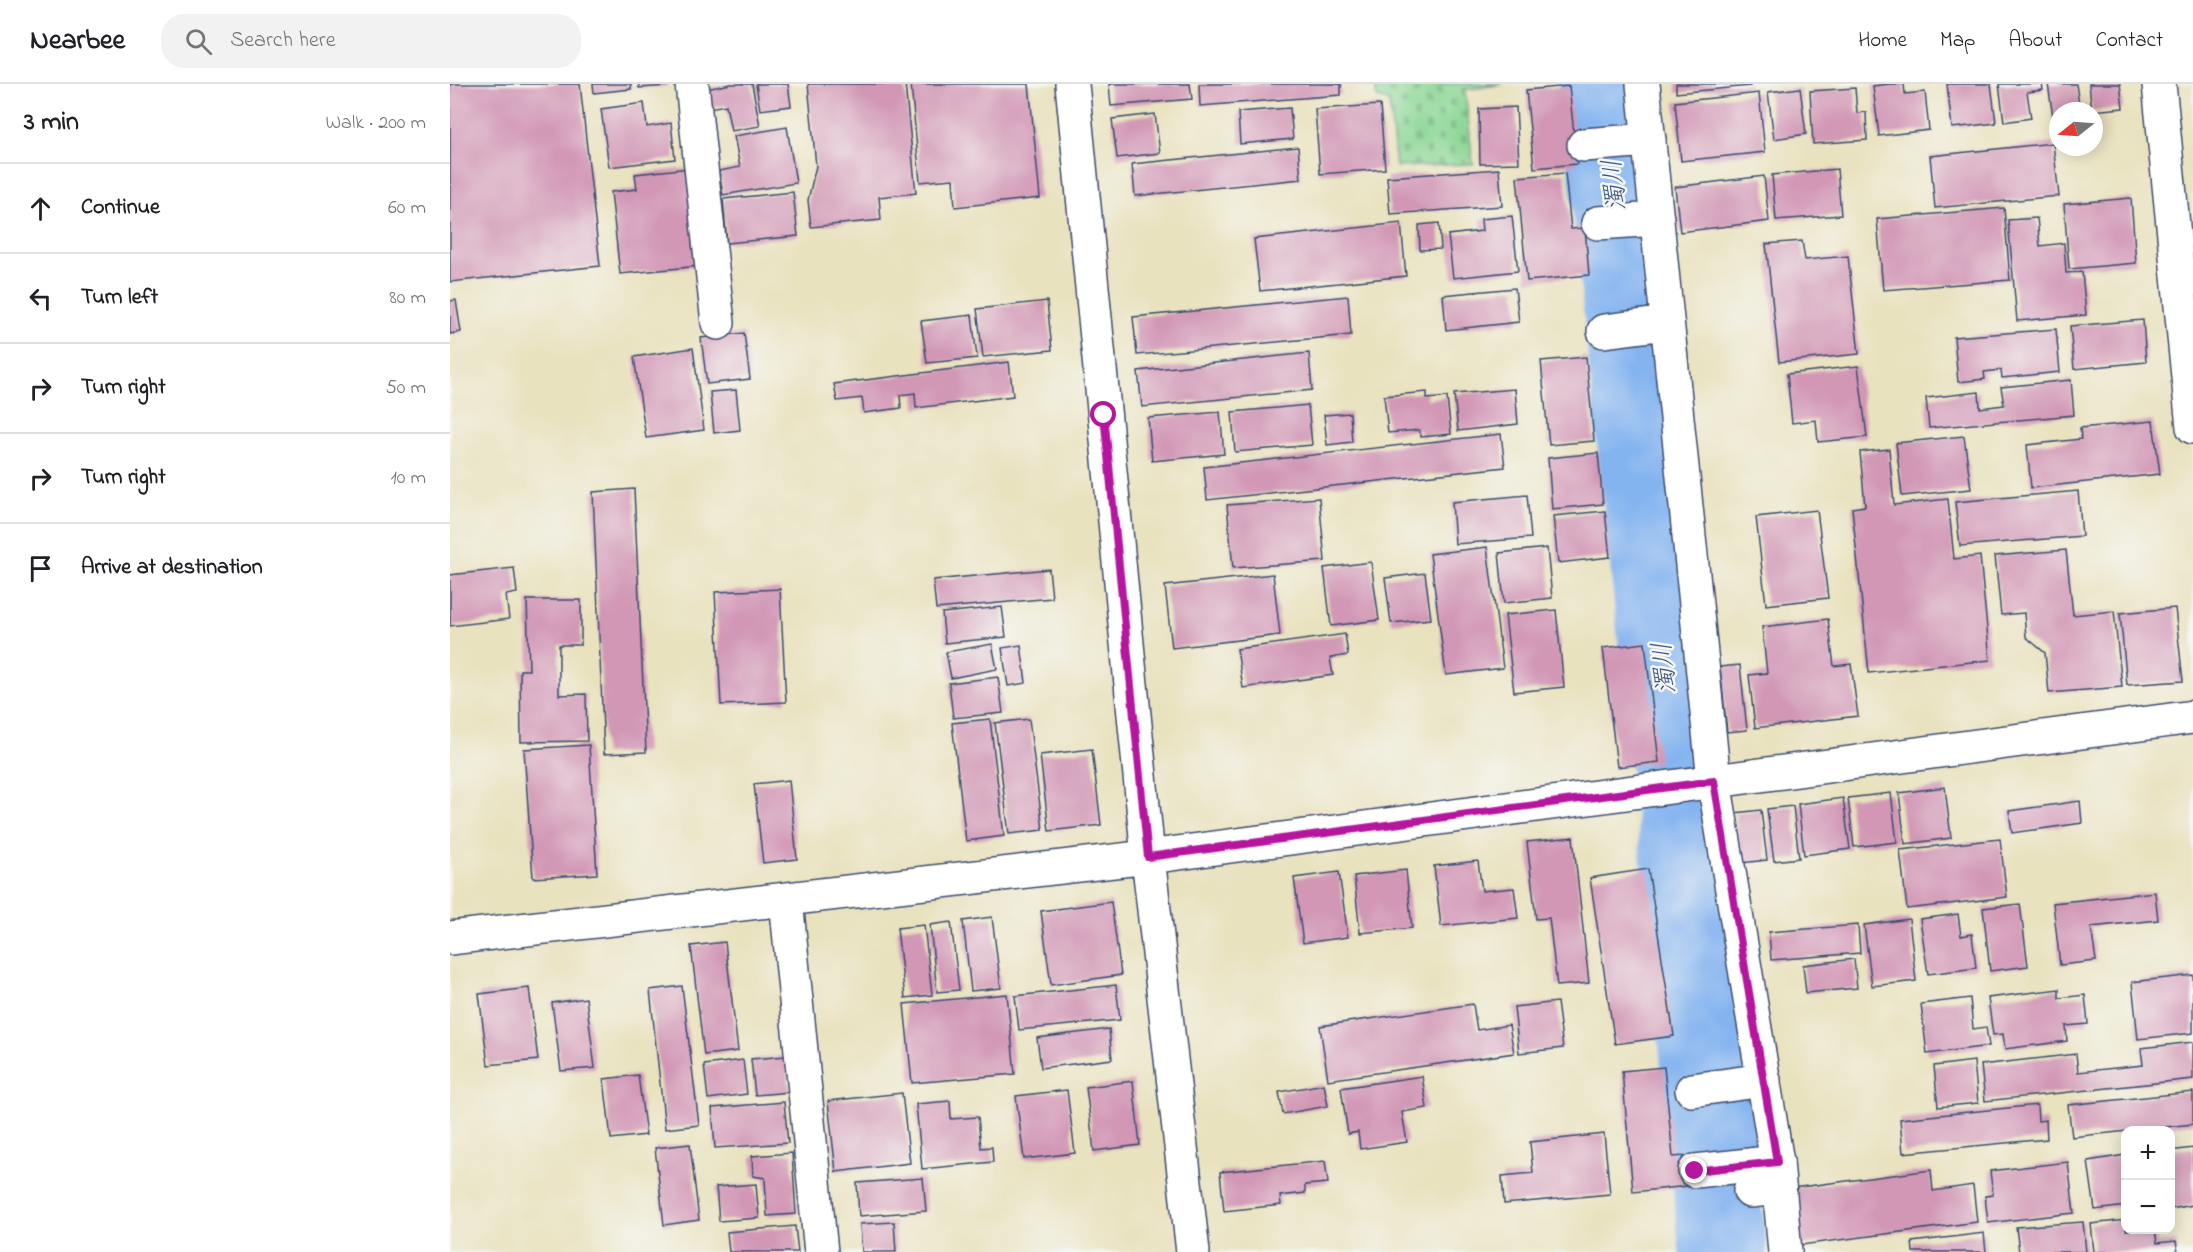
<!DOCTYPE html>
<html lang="en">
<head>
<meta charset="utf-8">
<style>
  :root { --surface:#fff; --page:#f2f2f2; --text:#202124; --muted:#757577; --line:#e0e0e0 }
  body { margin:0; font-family:"Indie Flower","Klee One",sans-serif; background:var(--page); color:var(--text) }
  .controls { position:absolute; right:18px; bottom:18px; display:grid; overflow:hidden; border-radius:12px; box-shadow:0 3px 15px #0003 }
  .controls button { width:54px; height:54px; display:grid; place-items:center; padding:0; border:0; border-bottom:2px solid var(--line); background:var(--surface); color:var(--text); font:30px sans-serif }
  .compass { position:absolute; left:1599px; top:18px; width:54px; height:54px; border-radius:50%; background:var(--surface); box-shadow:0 3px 15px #0003; rotate:253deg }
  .stop { position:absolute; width:18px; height:18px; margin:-14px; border:4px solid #b5179e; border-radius:50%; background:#fff }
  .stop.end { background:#b5179e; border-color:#fff; box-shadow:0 2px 6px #0008 }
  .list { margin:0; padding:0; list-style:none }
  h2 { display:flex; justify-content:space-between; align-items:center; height:78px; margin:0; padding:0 24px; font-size:26px }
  h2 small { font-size:20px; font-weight:400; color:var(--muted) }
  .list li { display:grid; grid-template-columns:39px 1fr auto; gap:18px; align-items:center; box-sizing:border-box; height:90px; padding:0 24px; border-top:2px solid var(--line) }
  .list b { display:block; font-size:22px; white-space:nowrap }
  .list em { font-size:20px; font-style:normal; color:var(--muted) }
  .icon { flex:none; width:33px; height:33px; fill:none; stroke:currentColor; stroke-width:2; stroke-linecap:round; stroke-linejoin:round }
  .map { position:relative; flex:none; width:1743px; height:1168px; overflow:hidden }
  header { display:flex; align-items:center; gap:36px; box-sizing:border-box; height:84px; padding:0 30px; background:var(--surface); border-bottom:2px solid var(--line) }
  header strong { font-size:28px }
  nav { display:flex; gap:33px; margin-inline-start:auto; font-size:21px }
  .search { width:420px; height:54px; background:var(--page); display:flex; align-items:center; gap:15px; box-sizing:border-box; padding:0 21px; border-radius:24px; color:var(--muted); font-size:22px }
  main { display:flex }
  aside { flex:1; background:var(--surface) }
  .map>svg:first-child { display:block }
  .cemetery { fill:url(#cemetery-stones); stroke:#528278; stroke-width:1.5 }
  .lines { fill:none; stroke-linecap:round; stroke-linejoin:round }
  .river { stroke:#84b4f0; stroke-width:87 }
  .building { fill:#d197b5 }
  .minor-casing { stroke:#3a4a6d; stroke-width:36 }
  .minor { stroke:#fff; stroke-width:33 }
  .route { stroke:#b5179e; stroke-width:8 }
  .labels { text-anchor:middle; stroke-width:5; stroke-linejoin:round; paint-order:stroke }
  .water-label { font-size:26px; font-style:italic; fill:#3a578a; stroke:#f6f6f2 }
</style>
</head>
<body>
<header>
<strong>Nearbee</strong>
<div class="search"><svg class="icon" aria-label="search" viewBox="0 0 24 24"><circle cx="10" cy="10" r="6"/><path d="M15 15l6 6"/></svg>Search here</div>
<nav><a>Home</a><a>Map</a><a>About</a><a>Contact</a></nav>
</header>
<main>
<aside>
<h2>3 min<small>Walk · 200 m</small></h2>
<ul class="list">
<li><svg class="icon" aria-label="ahead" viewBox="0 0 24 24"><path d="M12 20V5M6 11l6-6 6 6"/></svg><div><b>Continue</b></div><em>60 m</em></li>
<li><svg class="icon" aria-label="left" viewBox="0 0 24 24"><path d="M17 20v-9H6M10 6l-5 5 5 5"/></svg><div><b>Turn left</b></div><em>80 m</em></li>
<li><svg class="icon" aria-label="right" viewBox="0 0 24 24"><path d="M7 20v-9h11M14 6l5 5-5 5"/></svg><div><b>Turn right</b></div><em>50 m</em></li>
<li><svg class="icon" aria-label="right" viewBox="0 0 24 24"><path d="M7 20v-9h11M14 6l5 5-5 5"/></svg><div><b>Turn right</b></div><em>10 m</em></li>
<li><svg class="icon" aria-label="arrive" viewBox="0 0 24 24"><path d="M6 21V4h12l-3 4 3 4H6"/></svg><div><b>Arrive at destination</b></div></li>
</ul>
</aside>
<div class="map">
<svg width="1743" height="1168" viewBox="0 0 1743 1168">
  <defs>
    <pattern id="cemetery-stones" width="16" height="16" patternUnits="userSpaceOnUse" patternTransform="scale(1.5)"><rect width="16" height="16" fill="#88d593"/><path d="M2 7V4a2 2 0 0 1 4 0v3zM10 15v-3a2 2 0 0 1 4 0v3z" fill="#75b781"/></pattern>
  </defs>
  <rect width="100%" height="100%" fill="#f6f6f2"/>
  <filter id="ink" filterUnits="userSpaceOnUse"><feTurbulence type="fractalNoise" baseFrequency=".0167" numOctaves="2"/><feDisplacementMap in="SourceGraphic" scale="12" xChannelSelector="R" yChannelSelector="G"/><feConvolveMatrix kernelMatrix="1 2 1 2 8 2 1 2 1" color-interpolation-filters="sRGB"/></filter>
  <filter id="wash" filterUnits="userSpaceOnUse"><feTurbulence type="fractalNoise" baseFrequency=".008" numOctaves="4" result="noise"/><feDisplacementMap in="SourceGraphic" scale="24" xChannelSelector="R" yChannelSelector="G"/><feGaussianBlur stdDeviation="1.35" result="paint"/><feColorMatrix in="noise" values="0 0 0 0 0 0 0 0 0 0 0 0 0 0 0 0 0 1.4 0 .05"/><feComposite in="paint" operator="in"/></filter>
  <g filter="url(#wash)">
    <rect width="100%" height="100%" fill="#e9e2bf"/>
    <path class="cemetery" d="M925,0H1052L1015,6L1023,80L946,83L939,17L927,14Z"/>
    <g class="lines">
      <path class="river" d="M1153,0L1227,702L1273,1168"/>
    </g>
    <g id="blocks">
      <g class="building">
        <path d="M0,0H130L150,182L0,198Z"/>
        <path d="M143,0H181V5L144,9Z"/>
        <path d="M189,0H218V2L189,4Z"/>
        <path d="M281,0H302L310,42L281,47L276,21L259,24L256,5Z"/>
        <path d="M306,0H338L341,22L310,26Z"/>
        <path d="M358,0H455L466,109L429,113L431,136L361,143L358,116L366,82Z"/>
        <path d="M461,0H579L590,114L505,123L503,95L470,98Z"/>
        <path d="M659,0H740L742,15L661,22Z"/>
        <path d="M749,0H891V11L750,22Z"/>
        <path d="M1226,0H1300V2L1226,9Z"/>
        <path d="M1439,0H1454L1455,10L1475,8L1479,46L1429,52L1423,2Z"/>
        <path d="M1497,0H1541L1546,39L1502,44Z"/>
        <path d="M1549,0H1592L1593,6L1577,8L1581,34L1554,38Z"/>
        <path d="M1598,0H1626L1630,27H1608V33H1603Z"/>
        <path d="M1639,0H1670L1673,24L1642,27Z"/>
        <path d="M1119,2L1127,80L1084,84L1076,6Z"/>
        <path d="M1350,4L1356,50L1324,55L1318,8Z"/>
        <path d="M1405,4L1407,29L1416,28L1417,56L1363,60L1360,7Z"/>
        <path d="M1309,9L1315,68L1231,77L1225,18Z"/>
        <path d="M194,19L197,43L221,39L225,75L159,83L151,25Z"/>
        <path d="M930,21L935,85L870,90L865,25Z"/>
        <path d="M1066,23L1069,79L1030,80L1029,25Z"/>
        <path d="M840,24L843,55L790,60L788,28Z"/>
        <path d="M705,30L710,69L667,74L662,35Z"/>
        <path d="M337,43L346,99L273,111L269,87L290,83L284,52Z"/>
        <path d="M1603,59L1609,112L1485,124L1480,72Z"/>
        <path d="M848,63L851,95L685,112L682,80Z"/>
        <path d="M240,84L250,182L170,190L161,108L187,105L185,90Z"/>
        <path d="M1049,85L1052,122L940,130L937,93Z"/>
        <path d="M1387,85L1391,131L1326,136L1322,91Z"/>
        <path d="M1115,89L1121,145L1135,144L1139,191L1077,197L1067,93Z"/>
        <path d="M1314,92L1319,137L1230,148L1225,103Z"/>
        <path d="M343,108L348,152L277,159L273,115Z"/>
        <path d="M1681,114L1686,179L1619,185L1614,120Z"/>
        <path d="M1554,124L1560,196L1433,206L1427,135Z"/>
        <path d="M1062,132L1068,187L1003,194L998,151L1032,147L1031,135Z"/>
        <path d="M1587,134L1590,162L1614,159L1616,189L1632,188L1636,231L1567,237L1558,136Z"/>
        <path d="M951,139L956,192L810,207L804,155Z"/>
        <path d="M989,139L991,165L970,166L969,141Z"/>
        <path d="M1352,157L1355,176L1398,172L1409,270L1329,278L1316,160Z"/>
        <path d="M1065,204L1069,238L996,246L993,211Z"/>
        <path d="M898,212L901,251L687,271L683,233Z"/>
        <path d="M6,216L11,248L0,250V217Z"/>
        <path d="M597,217L602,266L533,273L527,225Z"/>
        <path d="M522,231L527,274L477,279L471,237Z"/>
        <path d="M1693,236L1696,278L1624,285L1620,242Z"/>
        <path d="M1606,245L1610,288L1552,294L1551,286L1534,288L1535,295L1508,298L1504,253Z"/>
        <path d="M294,249L300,295L257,300L251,254Z"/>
        <path d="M243,264L254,346L196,354L184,273Z"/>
        <path d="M859,269L862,306L692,323L688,287Z"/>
        <path d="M1136,273L1144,357L1099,361L1091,277Z"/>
        <path d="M559,278L563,312L466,324L465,309L450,311L451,324L414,329L412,314L387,317L384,300Z"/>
        <path d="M1408,282L1417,353L1368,358L1366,336L1342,339L1337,290Z"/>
        <path d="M1621,296L1624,331L1479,344L1476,314L1529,308L1530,324L1554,321L1551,303Z"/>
        <path d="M1065,305L1068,340L1008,347L1004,310Z"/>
        <path d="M286,306L290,346L264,349L260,308Z"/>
        <path d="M977,308V315L997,313L1001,350L971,353L969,346L938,349L934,312Z"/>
        <path d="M858,321L862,361L785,368L782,328Z"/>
        <path d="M770,328L774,370L702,377L698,334Z"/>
        <path d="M900,329L902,358L877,361L874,331Z"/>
        <path d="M1703,337L1710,390L1581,404L1577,361L1631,355L1630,344Z"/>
        <path d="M1051,350L1055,383L757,416L754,383Z"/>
        <path d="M1514,352L1521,405L1452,412L1446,359Z"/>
        <path d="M1439,365L1444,421L1498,415L1504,475L1530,472L1540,576L1419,589L1402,424L1415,422L1410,368Z"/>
        <path d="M1148,369L1153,420L1102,425L1098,374Z"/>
        <path d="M184,405L196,668L154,670L143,408Z"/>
        <path d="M1628,407L1632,452L1510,462L1505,418Z"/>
        <path d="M1077,411L1081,454L1005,460L1002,418Z"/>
        <path d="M869,414L875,477L783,484L777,421Z"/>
        <path d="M1367,426L1378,514L1316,521L1306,433Z"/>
        <path d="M1155,427L1160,473L1108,479L1103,432Z"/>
        <path d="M1037,463L1053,584L996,591L980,470Z"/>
        <path d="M1097,464L1102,514L1054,519L1049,469Z"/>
        <path d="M1616,466L1623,531L1664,527L1672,603L1599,609L1595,569L1576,553L1574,529L1551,531L1545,472Z"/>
        <path d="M921,478L929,536L881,542L874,484Z"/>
        <path d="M64,484L67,509L56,511L59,535L0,542V491Z"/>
        <path d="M599,485L602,514L486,525L483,496Z"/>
        <path d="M975,489L981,535L941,539L935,494Z"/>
        <path d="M823,490L830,551L722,564L715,502Z"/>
        <path d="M330,505L336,618L271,621L265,508Z"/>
        <path d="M77,516H131V561H109V611L136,610L137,657L71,658L70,586H79Z"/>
        <path d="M552,523L556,553L495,559L492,529Z"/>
        <path d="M1725,524L1733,597L1677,601L1670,529Z"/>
        <path d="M1106,526L1114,603L1064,608L1055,531Z"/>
        <path d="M1378,535L1384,582L1401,580L1408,632L1305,644L1299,591L1317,589L1312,543Z"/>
        <path d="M895,550L898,571L880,574L883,591L793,604L787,565Z"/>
        <path d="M1195,559L1209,678L1167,683L1153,564Z"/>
        <path d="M542,560L547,585L501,594L496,568Z"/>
        <path d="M571,561L576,599L558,602L552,564Z"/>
        <path d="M1290,581L1297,646L1277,648L1270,583Z"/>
        <path d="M548,593L553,629L503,634L499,599Z"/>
        <path d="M540,635L554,752L516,757L502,639Z"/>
        <path d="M579,635L593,746L559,750L545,639Z"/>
        <path d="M139,661L147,790L83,794L74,665Z"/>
        <path d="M642,665L651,741L599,747L590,671Z"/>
        <path d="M339,696L347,775L313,779L304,700Z"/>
        <path d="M1495,703L1501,754L1455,760L1449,709Z"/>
        <path d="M1441,709L1447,758L1404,763L1398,714Z"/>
        <path d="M1393,714L1400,765L1354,771L1348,720Z"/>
        <path d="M1630,717L1632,739L1562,749L1559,727Z"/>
        <path d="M1343,722L1349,774L1324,777L1317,725Z"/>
        <path d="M1311,726L1317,776L1291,779L1285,729Z"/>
        <path d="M1123,753L1139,899L1107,902L1099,834L1086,835L1077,758Z"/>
        <path d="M1550,755L1557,813L1457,825L1450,766Z"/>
        <path d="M1028,777L1032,807L1064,804L1068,834L991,842L984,782Z"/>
        <path d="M1198,785L1224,952L1165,960L1140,794Z"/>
        <path d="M956,786L962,844L910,849L904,792Z"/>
        <path d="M889,788L898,853L853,859L844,794Z"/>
        <path d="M1705,808L1708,836L1641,843L1646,877L1610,881L1603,819Z"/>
        <path d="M661,818L671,891L601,901L591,827Z"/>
        <path d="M1570,820L1578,882L1540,887L1533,824Z"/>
        <path d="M1508,830L1511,852L1522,850L1526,884L1478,890L1470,835Z"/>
        <path d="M542,833L551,904L521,907L513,837Z"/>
        <path d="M1459,835L1466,897L1422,902L1414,841Z"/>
        <path d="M501,838L509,906L487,908L480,841Z"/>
        <path d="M474,841L482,911L455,914L447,844Z"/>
        <path d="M1408,841L1410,869L1321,876L1319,848Z"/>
        <path d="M275,858L288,967L254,971L241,862Z"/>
        <path d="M1404,875L1407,904L1356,909L1353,881Z"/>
        <path d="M1743,891V949L1688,955L1682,898Z"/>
        <path d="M666,901L670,936L569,946L565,912Z"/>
        <path d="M232,902L249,1041L215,1045L200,906Z"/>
        <path d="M79,904L88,976L38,981L29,910Z"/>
        <path d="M1609,905V914L1635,911L1638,940L1616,942L1617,957L1555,965L1553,950L1543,951L1538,914Z"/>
        <path d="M557,910L565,990L462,999L454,920Z"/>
        <path d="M136,914L145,984L111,987L102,919Z"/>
        <path d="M1520,914L1523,945L1536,943L1539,962L1477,970L1471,920Z"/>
        <path d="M1107,918L1113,964L1069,969L1064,923Z"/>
        <path d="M1023,920L1027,946L1059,941L1064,969L878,996L870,942Z"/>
        <path d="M659,945L662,975L591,984L587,954Z"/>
        <path d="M1743,958V995L1535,1017L1531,981L1626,970L1628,988L1693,981L1691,964Z"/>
        <path d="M336,972L340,1008L305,1011L301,975Z"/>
        <path d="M293,976L297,1010L258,1015L254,981Z"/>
        <path d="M1524,977L1528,1019L1488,1023L1484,982Z"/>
        <path d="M1214,983L1223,1073L1235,1072L1238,1102L1183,1108L1172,987Z"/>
        <path d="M188,991L196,1051L161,1055L154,995Z"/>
        <path d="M972,992L977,1024L952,1028L957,1058L910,1065L908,1048L898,1050L891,1004Z"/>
        <path d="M683,997L690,1061L644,1067L636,1003Z"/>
        <path d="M874,1000L878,1022L833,1030L829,1008Z"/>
        <path d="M617,1006L625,1069L574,1075L566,1012Z"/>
        <path d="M1743,1008V1040L1622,1053L1618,1021Z"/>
        <path d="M452,1009L460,1079L386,1088L378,1017Z"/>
        <path d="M500,1017L501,1035L528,1033L531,1064L542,1063L543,1078L472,1085L466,1020Z"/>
        <path d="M334,1018L338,1059L265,1064L262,1024Z"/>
        <path d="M1587,1021L1588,1037L1596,1036L1597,1055L1453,1069L1450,1035Z"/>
        <path d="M1154,1050L1160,1110L1054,1120L1052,1092L1083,1089L1080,1058Z"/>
        <path d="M240,1060L249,1136L214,1141L205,1064Z"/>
        <path d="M1743,1064V1121L1720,1125V1067Z"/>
        <path d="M342,1069L346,1130L317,1132L315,1094L303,1092L302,1072Z"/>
        <path d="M1676,1071V1122L1645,1126L1638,1077Z"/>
        <path d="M875,1077L878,1099L855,1101V1109L830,1112L831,1121L774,1127L770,1088Z"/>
        <path d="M1618,1078L1624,1129L1538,1139L1535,1112L1543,1111L1540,1087Z"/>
        <path d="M1481,1086L1483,1107L1523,1101L1527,1138L1351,1161L1343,1104Z"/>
        <path d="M473,1094L476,1127L409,1132L407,1099Z"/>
        <path d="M306,1100L309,1134L269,1137L266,1103Z"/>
        <path d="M1676,1136V1146H1705L1707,1159L1726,1157L1728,1168H1644L1641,1140Z"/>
        <path d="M444,1138L446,1168H412L410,1140Z"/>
        <path d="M1633,1138L1636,1168H1569L1566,1143Z"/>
        <path d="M345,1142L348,1168H279L277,1148Z"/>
        <path d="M1534,1149L1536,1168H1463L1462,1158Z"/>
      </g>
    </g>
  </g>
  <g filter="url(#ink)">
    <use href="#blocks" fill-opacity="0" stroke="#3a4a6d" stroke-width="1.5"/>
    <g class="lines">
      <defs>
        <g id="minor">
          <path d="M242,0L268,239"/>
          <path d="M622,0L698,773L743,1168"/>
          <path d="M1193,0L1264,697L1327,1078L1335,1168"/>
          <path d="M1709,0L1743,343"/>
          <path d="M1134,61L1199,56"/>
          <path d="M1148,139L1207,135"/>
          <path d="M1154,247L1217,239"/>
          <path d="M336,816L371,1168"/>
          <path d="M0,854L698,773L1743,633"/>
          <path d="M1242,1006L1314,996"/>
          <path d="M1245,1087L1327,1078"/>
          <path d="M1300,1107L1329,1104"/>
        </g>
      </defs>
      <use href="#minor" class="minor-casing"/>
      <use href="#minor" class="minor"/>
    </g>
  </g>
  <g class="lines" filter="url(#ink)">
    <path class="route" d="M654,331L698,773L1264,697L1327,1078L1245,1087"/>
  </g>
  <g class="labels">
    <g class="water-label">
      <text transform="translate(1163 101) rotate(-96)" y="9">濁川</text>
      <text transform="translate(1213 584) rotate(-96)" y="9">濁川</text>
    </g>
  </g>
</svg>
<div class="controls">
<button>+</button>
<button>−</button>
</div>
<svg class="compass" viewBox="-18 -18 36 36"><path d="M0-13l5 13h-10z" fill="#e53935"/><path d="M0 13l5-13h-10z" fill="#757577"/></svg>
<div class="stop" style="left:654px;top:331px"></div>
<div class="stop end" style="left:1245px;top:1087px"></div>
</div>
</main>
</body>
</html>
